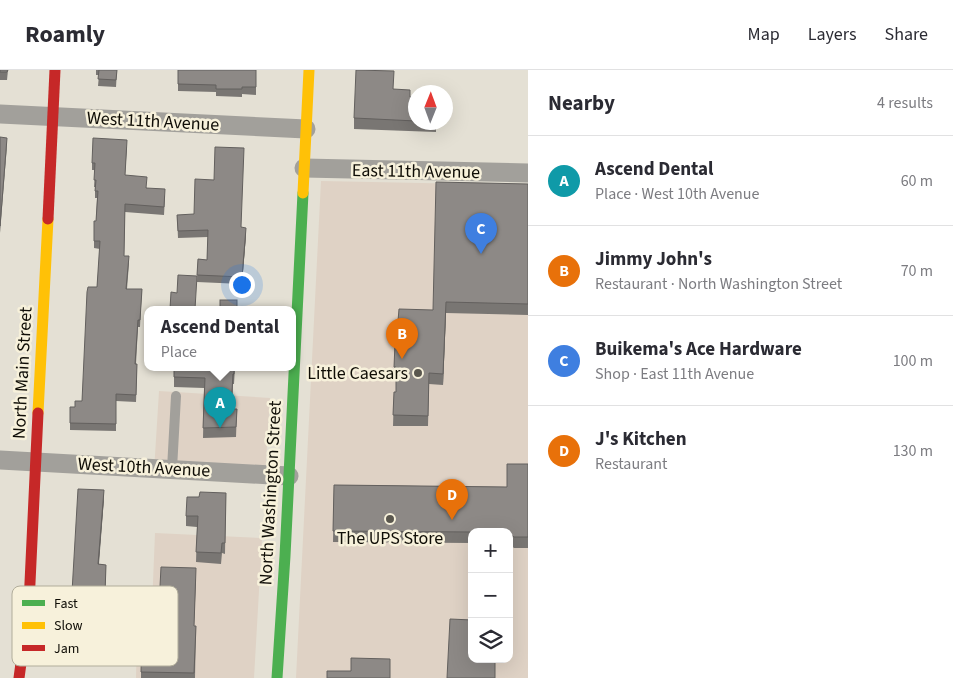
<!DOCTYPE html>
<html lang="en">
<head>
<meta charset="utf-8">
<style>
  :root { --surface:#fff; --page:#f2f2f3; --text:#2b2b33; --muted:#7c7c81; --line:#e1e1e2; --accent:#0f766e }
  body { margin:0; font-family:"Source Sans 3",sans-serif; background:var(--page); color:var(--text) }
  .controls { position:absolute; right:15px; bottom:15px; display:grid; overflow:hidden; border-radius:10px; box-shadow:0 5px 20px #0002 }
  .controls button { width:45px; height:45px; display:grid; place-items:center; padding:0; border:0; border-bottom:1px solid var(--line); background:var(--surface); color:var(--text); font:25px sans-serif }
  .compass { position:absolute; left:408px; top:15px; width:45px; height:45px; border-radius:50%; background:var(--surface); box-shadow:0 5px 20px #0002; rotate:1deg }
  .you { position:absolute; left:241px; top:214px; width:18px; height:18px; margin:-12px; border:4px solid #fff; border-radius:50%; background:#1a73e8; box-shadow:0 0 0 8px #1a73e833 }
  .badge { display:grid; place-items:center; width:32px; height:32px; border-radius:50%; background:var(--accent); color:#fff; font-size:16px; font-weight:700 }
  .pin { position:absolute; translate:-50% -41px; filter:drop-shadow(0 1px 2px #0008) }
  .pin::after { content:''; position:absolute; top:26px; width:18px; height:15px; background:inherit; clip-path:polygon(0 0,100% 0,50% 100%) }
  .popup { position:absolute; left:144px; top:236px; width:152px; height:65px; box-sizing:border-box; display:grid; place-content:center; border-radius:10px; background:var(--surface); filter:drop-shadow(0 1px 4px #0005); font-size:16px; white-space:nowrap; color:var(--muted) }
  .popup b { font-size:19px; color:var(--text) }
  .popup::after { content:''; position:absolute; left:50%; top:100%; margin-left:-10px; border:10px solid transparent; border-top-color:var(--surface) }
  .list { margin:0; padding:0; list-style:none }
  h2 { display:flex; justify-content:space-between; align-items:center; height:65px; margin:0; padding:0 20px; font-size:21px }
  h2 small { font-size:16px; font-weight:400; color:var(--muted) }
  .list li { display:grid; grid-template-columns:32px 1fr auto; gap:15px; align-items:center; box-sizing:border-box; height:90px; padding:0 20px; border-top:1px solid var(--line) }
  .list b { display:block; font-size:19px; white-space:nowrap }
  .list p { margin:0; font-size:16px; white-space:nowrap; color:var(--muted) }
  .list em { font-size:16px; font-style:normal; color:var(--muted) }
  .icon { flex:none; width:28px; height:28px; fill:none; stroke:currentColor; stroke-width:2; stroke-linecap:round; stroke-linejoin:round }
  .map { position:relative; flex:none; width:528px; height:608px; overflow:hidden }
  header { display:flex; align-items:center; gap:30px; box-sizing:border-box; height:70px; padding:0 25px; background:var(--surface); border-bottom:1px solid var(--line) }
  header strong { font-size:24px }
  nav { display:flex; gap:28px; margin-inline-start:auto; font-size:18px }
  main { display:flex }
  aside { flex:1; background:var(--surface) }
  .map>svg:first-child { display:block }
  .commercial { fill:#dfd2c5; fill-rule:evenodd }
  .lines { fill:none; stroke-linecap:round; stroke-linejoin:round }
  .lane { stroke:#a2a09b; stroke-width:10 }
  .street { stroke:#a2a09b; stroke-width:19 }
  .fast { stroke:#4caf50; stroke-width:11 }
  .slow { stroke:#ffc107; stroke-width:11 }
  .jam { stroke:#c62828; stroke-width:11 }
  .wall { fill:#797673 }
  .shaded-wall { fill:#63605e }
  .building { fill:#8d8986; stroke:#63605e }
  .poi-dot { fill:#5a574e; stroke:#f7f1db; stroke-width:2 }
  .labels { text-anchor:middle; stroke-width:5; stroke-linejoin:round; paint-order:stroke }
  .street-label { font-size:18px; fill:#0f0d06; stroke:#f7f1db }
  .poi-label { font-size:18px; fill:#0f0d06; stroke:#f7f1db; text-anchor:end }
  .key { fill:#f7f1db; stroke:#b1ad9b; stroke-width:1 }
  .key-label { font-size:14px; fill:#0f0d06 }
</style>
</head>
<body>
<header>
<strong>Roamly</strong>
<nav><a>Map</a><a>Layers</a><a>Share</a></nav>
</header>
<main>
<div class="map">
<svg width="528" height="608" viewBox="0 0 528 608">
  <rect width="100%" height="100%" fill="#e4e0d4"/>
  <g class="commercial">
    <path d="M321,111L528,115V608H296ZM472,462H509V589H472Z"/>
    <path d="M159,321L270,328L265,407L154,401Z"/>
    <path d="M155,463L262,468L254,608H136L137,561H151Z"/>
  </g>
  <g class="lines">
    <path class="lane" d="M172,399L176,326"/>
    <g class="street">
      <path d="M0,44L306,59"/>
      <path d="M304,98L528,103"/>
      <path d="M0,390L289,406"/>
    </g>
    <path class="fast" d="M277,608L285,486L303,123"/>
    <g class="slow">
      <path d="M303,123L309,0"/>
      <path d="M38,343L48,149"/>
    </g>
    <g class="jam">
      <path d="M48,149L55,0"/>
      <path d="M19,608L29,534L38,343"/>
    </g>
  </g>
  <g class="wall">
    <path d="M0,0H8L7,10H0Z"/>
    <path d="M96,0H117L116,17L98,16L99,5H96Z"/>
    <path d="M178,0H256V25L242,24V27L216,26V22L178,21Z"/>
    <path d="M393,19L410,27H416V52H436V62L354,59V48Z"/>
    <path d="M127,77L125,105L147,118L165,126L164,145L125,142L124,186L129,193L127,219H142L140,257H138L136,294L137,302L136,332L116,331V361L70,360V337H75L82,331L97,217L100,179L94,178V151H96L97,128H95V117H94L95,100H92V93Z"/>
    <path d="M528,114V245L446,243L443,315L429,314L428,356H393L394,322H396V308H394V297L398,251L433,240Z"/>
    <path d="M177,145L241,157L246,165L242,214L197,212L198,189L207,190L208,167L178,168Z"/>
    <path d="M174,297H235L234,314H233L232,339H237L236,367L203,368L204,318L174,317Z"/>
    <path d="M528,394V478H514L509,474V462H472V473L333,472L334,415L507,417Z"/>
    <path d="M226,423L225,484L222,483L221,494L196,492L197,457L186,456V446L199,427Z"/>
    <path d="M104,428L99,494L106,495L105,531L72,529V522Z"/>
    <path d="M196,509L194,556H196L195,608H141V602L158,555Z"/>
    <path d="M99,556L93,592L71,589V581Z"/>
  </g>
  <g class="shaded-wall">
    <path d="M7,68V75L0,163V156Z"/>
    <path d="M246,158V165L242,214V207Z"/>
    <path d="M446,232V243L443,315V304Z"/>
    <path d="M104,420V428L98,502V494Z"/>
    <path d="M99,548V556L93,592V585Z"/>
  </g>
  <g class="building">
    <path d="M0,0H8L7,2H0Z"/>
    <path d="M99,0H117L116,10L98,9Z"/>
    <path d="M178,0H256V17H242V19H216V15L178,14Z"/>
    <path d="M356,0L394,1L393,19L410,20V27H416V51L354,48Z"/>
    <path d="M0,67L7,68L0,156Z"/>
    <path d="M93,68L127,70L125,105L147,107L146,118L165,119L164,137L125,134L124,186H129L126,219H142L140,250H138L135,294H137L136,325L116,324V354L70,353V337H75V331H82L87,222L88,217H97L100,171H94V151H96L98,121H95L96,110H94L95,93H92Z"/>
    <path d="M215,77L244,78L241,157L246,158L242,207L197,205L198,189L207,190L208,160L178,161L177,145L194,144L195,109L214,110Z"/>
    <path d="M436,112L528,114V234L446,232L443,304L429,303L428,346L393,345L394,322H396V297H394L396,251H398L399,239L433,240Z"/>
    <path d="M178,205L197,206L195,239H170L171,222L177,223Z"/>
    <rect x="220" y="230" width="17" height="9"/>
    <path d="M174,297H234V304H233L231,339H237L236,357L203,358L205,308L174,307Z"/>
    <path d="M507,394H528V467H514L509,463V462H472L333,461L334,415L507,417Z"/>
    <path d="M78,419L104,420L98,494L106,495L105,523L72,522Z"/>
    <path d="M200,422L226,423L225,473H222L221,483L196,482L198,446H186L187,427H199Z"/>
    <path d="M161,497L196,498L194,556H196L194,603L141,602L142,555H158Z"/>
    <path d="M77,545L99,548L93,585L71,581Z"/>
    <path d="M450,549L472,550V589H495V608H447Z"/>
    <path d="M351,588L390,589V608H327V601H351Z"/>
  </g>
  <g class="poi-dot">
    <circle cx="418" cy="303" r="5"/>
    <circle cx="390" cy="449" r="5"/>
  </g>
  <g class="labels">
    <g class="street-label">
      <text transform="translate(153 51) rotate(3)" y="6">West 11th Avenue</text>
      <text transform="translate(416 101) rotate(1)" y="6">East 11th Avenue</text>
      <text transform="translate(22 303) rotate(-87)" y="6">North Main Street</text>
      <text transform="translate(144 397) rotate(3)" y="6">West 10th Avenue</text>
      <text transform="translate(270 423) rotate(-87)" y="6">North Washington Street</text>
    </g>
    <g class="poi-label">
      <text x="408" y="309">Little Caesars</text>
      <text x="390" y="474" text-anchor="middle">The UPS Store</text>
    </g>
  </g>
  <rect x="12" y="516" width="166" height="80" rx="8" class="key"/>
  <rect x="22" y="530" width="23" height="6" fill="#4caf50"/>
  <rect x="22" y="552" width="23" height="7" fill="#ffc107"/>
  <rect x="22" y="575" width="23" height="6" fill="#c62828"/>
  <g class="key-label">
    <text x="54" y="538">Fast</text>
    <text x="54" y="560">Slow</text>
    <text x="54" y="583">Jam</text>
  </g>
</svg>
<div class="controls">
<button>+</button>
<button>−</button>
<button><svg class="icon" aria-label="layers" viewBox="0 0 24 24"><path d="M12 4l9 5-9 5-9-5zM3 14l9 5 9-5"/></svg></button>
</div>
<svg class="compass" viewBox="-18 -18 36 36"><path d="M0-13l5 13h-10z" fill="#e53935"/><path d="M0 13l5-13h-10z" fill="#7c7c81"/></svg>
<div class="you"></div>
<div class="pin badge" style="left:220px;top:358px;background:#0f9aa8">A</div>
<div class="popup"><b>Ascend Dental</b>Place</div>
<div class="pin badge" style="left:402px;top:289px;background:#e8710a">B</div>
<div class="pin badge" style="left:481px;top:184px;background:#3f7fe0">C</div>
<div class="pin badge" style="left:452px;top:450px;background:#e8710a">D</div>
</div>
<aside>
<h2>Nearby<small>4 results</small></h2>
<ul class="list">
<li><span class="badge" style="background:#0f9aa8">A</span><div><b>Ascend Dental</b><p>Place · West 10th Avenue</p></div><em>60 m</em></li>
<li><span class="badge" style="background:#e8710a">B</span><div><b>Jimmy John's</b><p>Restaurant · North Washington Street</p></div><em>70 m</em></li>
<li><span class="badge" style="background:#3f7fe0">C</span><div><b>Buikema's Ace Hardware</b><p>Shop · East 11th Avenue</p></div><em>100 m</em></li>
<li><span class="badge" style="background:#e8710a">D</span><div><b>J's Kitchen</b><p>Restaurant</p></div><em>130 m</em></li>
</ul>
</aside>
</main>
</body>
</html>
